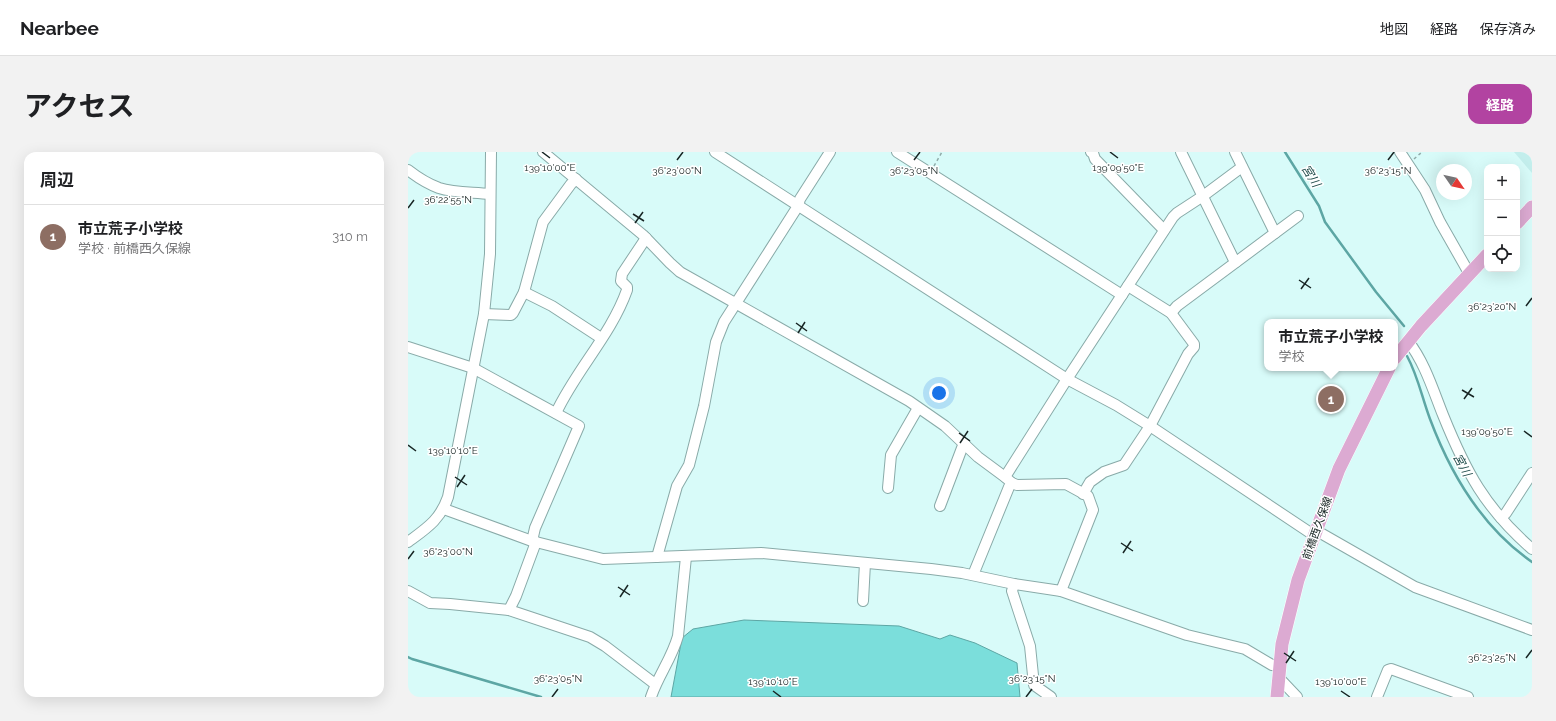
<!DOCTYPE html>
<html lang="ja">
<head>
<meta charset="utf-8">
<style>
  :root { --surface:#fff; --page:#f2f2f2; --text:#202124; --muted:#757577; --line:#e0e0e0; --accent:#b243a1 }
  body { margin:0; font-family:Raleway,"Noto Sans JP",sans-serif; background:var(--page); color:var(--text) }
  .controls { position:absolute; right:12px; top:12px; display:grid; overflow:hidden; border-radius:8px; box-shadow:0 4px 16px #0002 }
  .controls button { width:36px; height:36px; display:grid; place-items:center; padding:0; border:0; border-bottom:1px solid var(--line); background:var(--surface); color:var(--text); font:20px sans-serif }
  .compass { position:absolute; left:1028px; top:12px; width:36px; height:36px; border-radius:50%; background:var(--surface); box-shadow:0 4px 16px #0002; rotate:124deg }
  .you { position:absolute; left:531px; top:241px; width:14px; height:14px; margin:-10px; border:3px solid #fff; border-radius:50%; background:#1a73e8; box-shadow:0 0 0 6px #1a73e833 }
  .badge { display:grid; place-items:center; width:26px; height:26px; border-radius:50%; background:var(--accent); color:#fff; font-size:13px; font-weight:700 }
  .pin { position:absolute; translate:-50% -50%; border:2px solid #fff; box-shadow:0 1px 4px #0006 }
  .popup { position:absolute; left:856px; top:167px; width:134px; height:52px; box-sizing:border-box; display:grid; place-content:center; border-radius:8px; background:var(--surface); filter:drop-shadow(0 1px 3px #0005); font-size:13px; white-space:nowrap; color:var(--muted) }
  .popup b { font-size:15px; color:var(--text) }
  .popup::after { content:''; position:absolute; left:50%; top:100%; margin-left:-8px; border:8px solid transparent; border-top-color:var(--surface) }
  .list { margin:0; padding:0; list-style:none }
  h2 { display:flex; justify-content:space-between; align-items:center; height:52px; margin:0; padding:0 16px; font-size:17px }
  h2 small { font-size:13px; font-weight:400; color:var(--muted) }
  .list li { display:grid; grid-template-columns:26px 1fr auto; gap:12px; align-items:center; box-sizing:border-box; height:64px; padding:0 16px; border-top:1px solid var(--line) }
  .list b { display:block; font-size:15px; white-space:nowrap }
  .list p { margin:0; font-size:13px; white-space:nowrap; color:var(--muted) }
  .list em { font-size:13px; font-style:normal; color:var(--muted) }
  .icon { flex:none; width:22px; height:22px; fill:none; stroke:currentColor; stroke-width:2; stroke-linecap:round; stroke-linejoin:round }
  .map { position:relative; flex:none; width:1124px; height:545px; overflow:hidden; border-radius:12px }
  header { display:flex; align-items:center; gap:24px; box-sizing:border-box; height:56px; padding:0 20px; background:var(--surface); border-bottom:1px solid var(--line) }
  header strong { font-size:19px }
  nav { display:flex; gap:22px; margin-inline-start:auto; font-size:14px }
  .intro { display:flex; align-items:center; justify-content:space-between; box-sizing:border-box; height:96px; padding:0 24px }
  h1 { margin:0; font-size:28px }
  .button { padding:10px 18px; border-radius:12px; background:var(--accent); color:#fff; font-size:14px; font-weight:700 }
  main { display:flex; gap:24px; padding:0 24px }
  aside { flex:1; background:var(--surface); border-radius:12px; box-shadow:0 4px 16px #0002 }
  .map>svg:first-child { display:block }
  .built { fill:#c3eeec }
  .water { fill:#7bdedb; stroke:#5da6a4 }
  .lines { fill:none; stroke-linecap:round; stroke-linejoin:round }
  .stream { stroke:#5da6a4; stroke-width:2.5 }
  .minor-casing { stroke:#89aaa8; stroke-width:12 }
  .major-casing { stroke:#fff; stroke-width:14 }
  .path { stroke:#90aba9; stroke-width:1.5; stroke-dasharray:3 3; stroke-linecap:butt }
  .minor { stroke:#fff; stroke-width:10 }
  .major { stroke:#dcaad2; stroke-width:13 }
  .ticks { fill:none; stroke:#182524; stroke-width:1.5 }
  .labels { text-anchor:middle; stroke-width:3; stroke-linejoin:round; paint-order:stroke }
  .street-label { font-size:11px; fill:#182524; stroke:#fff }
  .water-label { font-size:12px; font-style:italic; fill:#204c4b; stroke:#fff }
  .ticks-label { font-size:10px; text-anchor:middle; fill:#182524; stroke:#fff; stroke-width:3; stroke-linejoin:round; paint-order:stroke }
</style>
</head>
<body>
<header>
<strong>Nearbee</strong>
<nav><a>地図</a><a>経路</a><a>保存済み</a></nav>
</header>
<div class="intro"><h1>アクセス</h1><a class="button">経路</a></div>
<main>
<aside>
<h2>周辺<small></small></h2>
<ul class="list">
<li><span class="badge" style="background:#8d6e63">1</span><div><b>市立荒子小学校</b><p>学校 · 前橋西久保線</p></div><em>310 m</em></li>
</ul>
</aside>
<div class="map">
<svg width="1124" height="545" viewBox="0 0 1124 545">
  <rect width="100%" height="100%" fill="#d8fbf9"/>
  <path class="built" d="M1106,0H1124V21Z"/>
  <path class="water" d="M336,468L491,474L532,487L542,483L567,491L609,511L612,545H263L274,486L285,477Z"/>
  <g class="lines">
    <g class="stream">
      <path d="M877,0L911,54L917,70L968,140L996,174"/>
      <path d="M999,204C1010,224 1014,246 1022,267C1043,323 1075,376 1124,410"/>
      <path d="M0,505L4,507L133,545"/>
    </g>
    <defs>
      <g id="minor">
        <path d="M135,0L235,83L262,111L272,120L501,249L537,274L570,305L597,325L604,331L609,333L658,332L680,344L685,358L653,439"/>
        <path d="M307,0L659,227L708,253L742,274L907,384"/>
        <path d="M489,0L714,143"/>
        <path d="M683,0L685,1L687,7L756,78"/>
        <path d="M773,0L825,106L828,110"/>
        <path d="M827,0L867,81"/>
        <path d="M992,0L1017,38L1032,70L1061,121"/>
        <path d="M0,18C9,25 20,32 31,36C47,41 65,40 82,42"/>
        <path d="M116,140L144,154L193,186"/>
        <path d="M763,161L769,154L890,64"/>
        <path d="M76,162L103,163L105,161L116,140L135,70L163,32L168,27"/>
        <path d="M1000,189C1017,211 1025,238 1035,263C1058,320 1077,356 1124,397"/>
        <path d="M0,195L65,216L171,274L127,376L124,389"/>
        <path d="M148,261C168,218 203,183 219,138V135L213,129L214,122L238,86"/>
        <path d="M597,325L659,227L765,65L769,61L795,44L834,15"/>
        <path d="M480,336L483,303L510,256"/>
        <path d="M675,342L682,330L696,320L716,313L742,274L780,202L786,195V192L763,161L720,134"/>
        <path d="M532,354L554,296L557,292"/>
        <path d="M36,357L124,389L195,407L353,401L523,417L554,421L606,432L653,439L779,483L837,497L864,513L871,514"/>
        <path d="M1093,366L1098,361L1124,321"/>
        <path d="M909,379L1007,435L1124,478"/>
        <path d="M0,390C19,376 32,368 40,345L76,162L82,102L83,0"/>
        <path d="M249,405L269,334L281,313L296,254L308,190L316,170L390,54L392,47L422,0"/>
        <path d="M565,423L601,335L604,331"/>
        <path d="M606,432L604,439L622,494L626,533L643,545"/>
        <path d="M0,439L22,451L42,452L101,458L182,485L197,494L247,532"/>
        <path d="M455,449L457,411"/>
        <path d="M101,458L108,444L128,390"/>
        <path d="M870,525L889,545"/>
        <path d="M243,545C250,524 264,506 270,484L278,405"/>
        <path d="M969,545L980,518L983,517L1060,545"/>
      </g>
      <g id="major">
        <path d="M1109,71L1124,55"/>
        <path d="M987,206L1013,174L1079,103"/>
        <path d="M869,545L874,492L890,428L931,317L981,216"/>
      </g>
    </defs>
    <use href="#minor" class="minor-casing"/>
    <use href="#major" class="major-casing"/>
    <g class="path">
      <path d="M1006,7L1014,0"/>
      <path d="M526,14L534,0"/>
    </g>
    <use href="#minor" class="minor"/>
    <use href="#major" class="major"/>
  </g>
  <path class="ticks" d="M134,0L142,6M702,0L710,6M269,8L275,0M506,8L512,0M980,8L986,0M0,56L6,48M225,62L236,69M227,71L235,60M891,128L903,136M893,137L901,126M1118,154L1124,146M388,171L399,179M390,181L397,170M1054,238L1066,245M1056,247L1064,236M1116,279L1124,285M551,281L562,289M552,291L560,279M0,293L8,299M47,325L59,333M49,335L57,323M713,391L725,399M715,401L723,389M0,407L6,399M210,435L222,443M212,445L220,433M876,501L888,509M1118,506L1124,498M878,511L886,499M365,539L373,545M933,539L942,545M144,545L150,537M618,545L624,537"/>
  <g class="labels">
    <g class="street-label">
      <text transform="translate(909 376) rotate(-70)" y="4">前橋西久保線</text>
    </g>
    <g class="water-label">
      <text transform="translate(903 24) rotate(58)" y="4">宮川</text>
      <text transform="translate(1054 313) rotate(61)" y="4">宮川</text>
    </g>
  </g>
  <g class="ticks-label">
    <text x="142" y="19">139°10'00"E</text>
    <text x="710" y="19">139°09'50"E</text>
    <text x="269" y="22">36°23'00"N</text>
    <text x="506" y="22">36°23'05"N</text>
    <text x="980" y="22">36°23'15"N</text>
    <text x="40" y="51">36°22'55"N</text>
    <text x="1084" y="158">36°23'20"N</text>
    <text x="1079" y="283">139°09'50"E</text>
    <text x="45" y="302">139°10'10"E</text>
    <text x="40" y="403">36°23'00"N</text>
    <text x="1084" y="509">36°23'25"N</text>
    <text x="150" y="530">36°23'05"N</text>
    <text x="624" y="530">36°23'15"N</text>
    <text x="365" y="533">139°10'10"E</text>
    <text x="933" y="533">139°10'00"E</text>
  </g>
</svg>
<div class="controls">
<button>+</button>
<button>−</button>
<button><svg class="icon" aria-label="locate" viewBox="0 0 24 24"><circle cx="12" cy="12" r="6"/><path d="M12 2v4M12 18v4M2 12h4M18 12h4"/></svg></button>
</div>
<svg class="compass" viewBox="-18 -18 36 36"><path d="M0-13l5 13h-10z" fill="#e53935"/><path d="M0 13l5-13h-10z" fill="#757577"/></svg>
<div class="you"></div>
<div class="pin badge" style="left:923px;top:247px;background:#8d6e63">1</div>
<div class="popup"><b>市立荒子小学校</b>学校</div>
</div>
</main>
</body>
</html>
